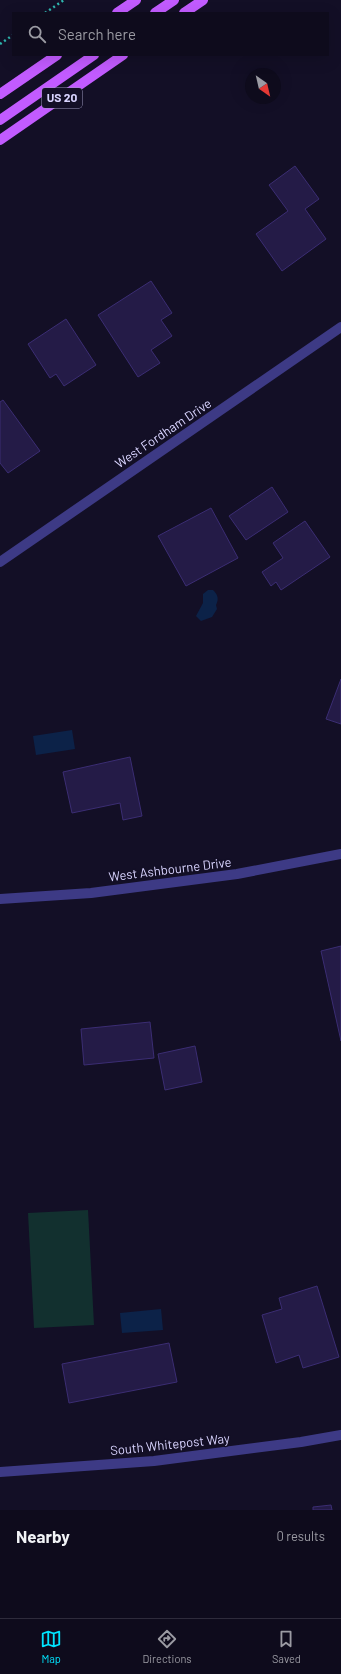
<!DOCTYPE html>
<html lang="en">
<head>
<meta charset="utf-8">
<style>
  :root { --surface:#0e0b1c; --page:#171425; --text:#f1f3f6; --muted:#9b9ba3; --line:#2e2b3b; --accent:#00e5ff }
  body { margin:0; font-family:Barlow,sans-serif; background:var(--page); color:var(--text) }
  .compass { position:absolute; left:245px; top:68px; width:36px; height:36px; border-radius:50%; background:var(--surface); box-shadow:0 4px 16px #0002; rotate:146deg }
  .list { margin:0; padding:0; list-style:none }
  h2 { display:flex; justify-content:space-between; align-items:center; height:52px; margin:0; padding:0 16px; font-size:17px }
  h2 small { font-size:13px; font-weight:400; color:var(--muted) }
  .icon { flex:none; width:22px; height:22px; fill:none; stroke:currentColor; stroke-width:2; stroke-linecap:round; stroke-linejoin:round }
  .map { position:relative; flex:none; width:341px; height:1510px; overflow:hidden }
  .search { position:absolute; background:var(--surface); box-shadow:0 4px 16px #0002; left:12px; right:12px; top:12px; height:44px; display:flex; align-items:center; gap:10px; box-sizing:border-box; padding:0 14px; border-radius:0px; color:var(--muted); font-size:15px }
  .sheet { height:108px; background:var(--surface) }
  nav { display:flex; justify-content:space-around; align-items:center; box-sizing:border-box; height:56px; border-top:1px solid var(--line); background:var(--surface); font-size:11px; color:var(--muted) }
  nav a { display:grid; justify-items:center; gap:2px }
  nav .on { color:var(--accent) }
  .map>svg:first-child { display:block }
  .green { fill:#12302f }
  .water { fill:#0c2248 }
  .building { fill:#241b47; stroke:#3b2d73 }
  .lines { fill:none; stroke-linecap:round; stroke-linejoin:round }
  .path { stroke:#2fb8b0; stroke-width:2.5; stroke-dasharray:2 3; stroke-linecap:butt }
  .street { stroke:#3d3a85; stroke-width:10 }
  .primary { stroke:#c25bff; stroke-width:10 }
  .labels { text-anchor:middle; stroke-width:3; stroke-linejoin:round; paint-order:stroke }
  .shield { fill:#130f26; stroke:#9e99be; stroke-width:1 }
  .shield-label { font-size:12px; font-weight:bold; fill:#d9d4ff }
  .street-label { font-size:13px; fill:#d9d4ff; stroke:#130f26 }
</style>
</head>
<body>
<div class="map">
<svg width="341" height="1510" viewBox="0 0 341 1510">
  <rect width="100%" height="100%" fill="#130f26"/>
  <path class="green" d="M88,1210L94,1325L34,1328L28,1213Z"/>
  <g class="water">
    <path d="M208,590H213C218,595 219,599 216,605L217,609L212,617L201,621L196,616L203,603V594Z"/>
    <path d="M72,730L75,749L36,755L33,736Z"/>
    <path d="M161,1309L163,1330L122,1333L120,1313Z"/>
  </g>
  <g class="building">
    <path d="M295,166L319,199L305,209L326,239L282,271L256,234L288,211L269,185Z"/>
    <path d="M151,281L172,313L161,320L172,336L151,350L160,363L138,377L98,315Z"/>
    <path d="M66,319L96,365L64,386L56,374L50,378L28,344Z"/>
    <path d="M3,400L40,451L8,473L0,463V402Z"/>
    <path d="M272,487L288,512L246,540L229,516Z"/>
    <path d="M211,508L238,558L186,586L158,536Z"/>
    <path d="M305,521L330,557L281,590L276,582L271,586L262,572L283,558L273,543Z"/>
    <path d="M341,679V724L326,719Z"/>
    <path d="M130,757L142,816L123,820L120,803L72,813L63,772Z"/>
    <path d="M341,946V1041L321,951Z"/>
    <path d="M150,1022L154,1058L84,1065L81,1029Z"/>
    <path d="M195,1046L202,1082L165,1090L158,1054Z"/>
    <path d="M317,1286L339,1357L303,1368L299,1355L276,1363L262,1315L282,1309L279,1298Z"/>
    <path d="M169,1343L177,1382L69,1403L62,1364Z"/>
    <path d="M331,1505L332,1510H313V1507Z"/>
  </g>
  <g class="lines">
    <g class="path">
      <path d="M45,13L64,0"/>
      <path d="M0,44L13,35"/>
    </g>
    <g class="street">
      <path d="M0,562L341,327"/>
      <path d="M0,899L91,893L237,874L341,854"/>
      <path d="M0,1472L154,1461L301,1442L341,1435"/>
    </g>
    <g class="primary">
      <path d="M117,13L136,0"/>
      <path d="M155,13L174,0"/>
      <path d="M184,13L203,0"/>
      <path d="M0,94L57,55"/>
      <path d="M0,120L94,55"/>
      <path d="M0,140L123,55"/>
    </g>
  </g>
  <g class="labels">
    <rect class="shield" x="42" y="88" width="40" height="20" rx="3"/>
    <g class="shield-label">
      <text x="62" y="102">US 20</text>
    </g>
    <g class="street-label">
      <text transform="translate(163 433) rotate(-34)" y="5">West Fordham Drive</text>
      <text transform="translate(170 869) rotate(-7)" y="5">West Ashbourne Drive</text>
      <text transform="translate(170 1444) rotate(-6)" y="5">South Whitepost Way</text>
    </g>
  </g>
</svg>
<svg class="compass" viewBox="-18 -18 36 36"><path d="M0-13l5 13h-10z" fill="#e53935"/><path d="M0 13l5-13h-10z" fill="#9b9ba3"/></svg>
<div class="search"><svg class="icon" aria-label="search" viewBox="0 0 24 24"><circle cx="10" cy="10" r="6"/><path d="M15 15l6 6"/></svg>Search here</div>
</div>
<section class="sheet">
<h2>Nearby<small>0 results</small></h2>
<ul class="list">
</ul>
</section>
<nav>
<a class="on"><svg class="icon" aria-label="map" viewBox="0 0 24 24"><path d="M3 6l6-2 6 2 6-2v14l-6 2-6-2-6 2zM9 4v14M15 6v14"/></svg>Map</a>
<a><svg class="icon" aria-label="directions" viewBox="0 0 24 24"><path d="M12 3l9 9-9 9-9-9zM9 14v-3h6M13 9l2 2-2 2"/></svg>Directions</a>
<a><svg class="icon" aria-label="saved" viewBox="0 0 24 24"><path d="M7 4h10v16l-5-4-5 4z"/></svg>Saved</a>
</nav>
</body>
</html>
